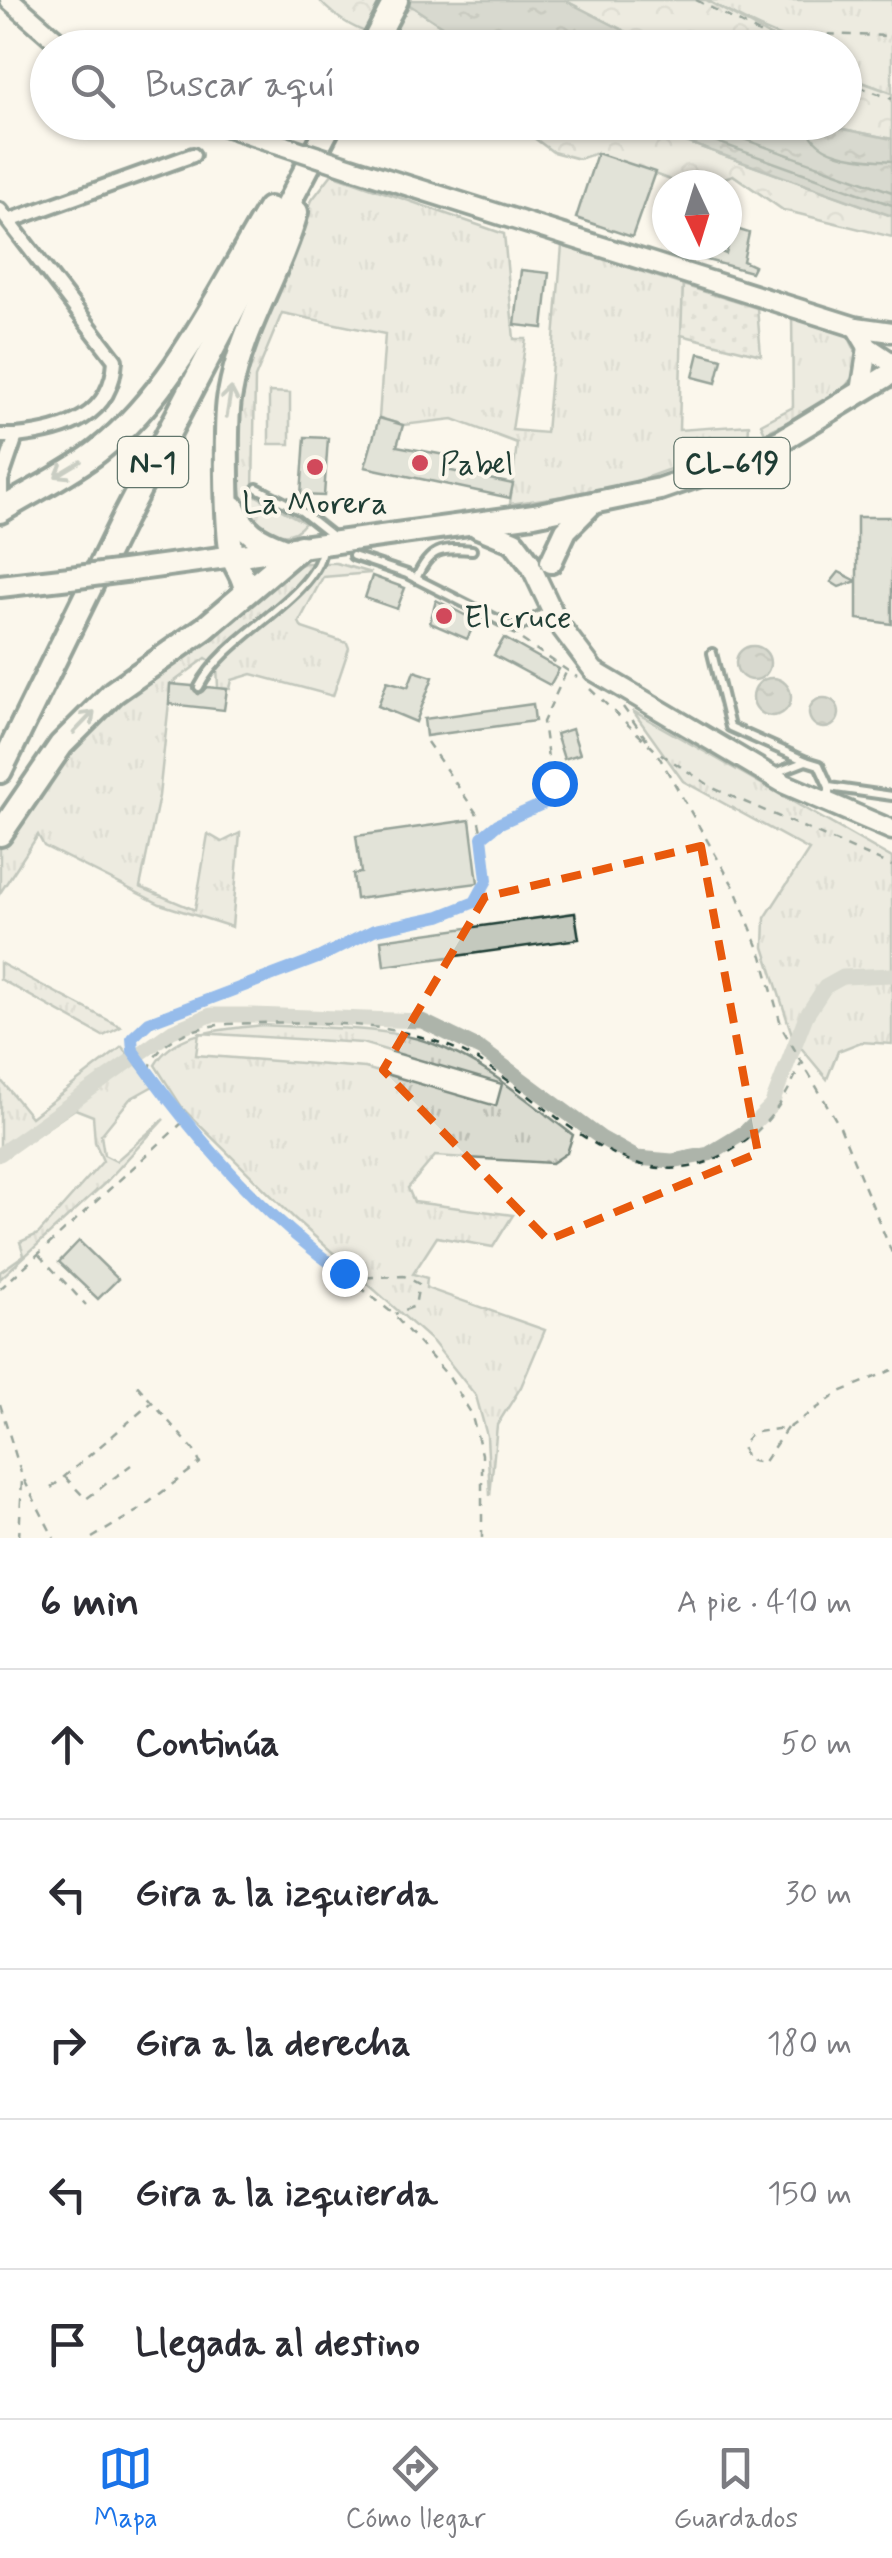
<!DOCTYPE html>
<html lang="es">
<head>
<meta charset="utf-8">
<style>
  :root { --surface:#fff; --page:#f2f2f3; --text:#2b2b33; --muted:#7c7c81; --line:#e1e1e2; --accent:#1a73e8 }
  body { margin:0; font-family:Mynerve,sans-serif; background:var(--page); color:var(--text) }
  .compass { position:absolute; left:652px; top:170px; width:90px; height:90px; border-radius:50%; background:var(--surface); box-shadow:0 2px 8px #0004; rotate:176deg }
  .stop { position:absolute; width:30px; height:30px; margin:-22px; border:8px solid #1a73e8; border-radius:50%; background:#fff }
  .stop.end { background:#1a73e8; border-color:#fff; box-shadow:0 2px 10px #0008 }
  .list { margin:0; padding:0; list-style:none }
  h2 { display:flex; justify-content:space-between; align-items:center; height:130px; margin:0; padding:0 40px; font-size:42px }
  h2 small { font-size:32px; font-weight:400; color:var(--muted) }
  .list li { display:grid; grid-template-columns:65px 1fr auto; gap:30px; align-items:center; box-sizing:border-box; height:150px; padding:0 40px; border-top:2px solid var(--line) }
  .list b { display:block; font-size:38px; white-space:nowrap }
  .list em { font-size:32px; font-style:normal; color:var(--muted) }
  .icon { flex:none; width:55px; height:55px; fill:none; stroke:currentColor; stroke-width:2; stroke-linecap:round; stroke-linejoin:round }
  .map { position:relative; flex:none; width:892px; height:1538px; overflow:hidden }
  .search { position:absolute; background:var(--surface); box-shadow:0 2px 8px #0004; left:30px; right:30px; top:30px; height:110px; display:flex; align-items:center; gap:25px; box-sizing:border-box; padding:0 35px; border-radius:55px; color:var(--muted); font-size:38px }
  .sheet { height:880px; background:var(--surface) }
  nav { display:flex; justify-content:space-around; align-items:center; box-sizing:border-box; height:140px; border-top:2px solid var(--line); background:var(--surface); font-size:28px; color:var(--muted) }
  nav a { display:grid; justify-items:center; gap:5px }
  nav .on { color:var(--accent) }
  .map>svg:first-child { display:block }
  .grass { fill:url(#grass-tufts); stroke:#7d8c82; stroke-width:2.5; fill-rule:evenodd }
  .forest { fill:url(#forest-crowns); stroke:#7d8c82; stroke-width:2.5 }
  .park { fill:url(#park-dots); stroke:#7d8c82; stroke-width:2.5 }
  .pitch { fill:#dbdcd1; stroke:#7d8c82; stroke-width:2.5 }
  .water { fill:url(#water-ripples); stroke:#74847b; stroke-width:2.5 }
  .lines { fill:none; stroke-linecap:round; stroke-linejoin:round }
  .shore { stroke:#586d63; stroke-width:2.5 }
  .canal { stroke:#adb4aa; stroke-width:15 }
  .building { fill:#c4c9be; stroke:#1f3d34; stroke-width:2.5 }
  .lane-casing { stroke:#1f3d34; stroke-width:14 }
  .street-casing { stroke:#1f3d34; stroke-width:20 }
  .secondary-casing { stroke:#1f3d34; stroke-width:25 }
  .primary-casing { stroke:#1f3d34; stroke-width:28 }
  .highway-casing { stroke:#1f3d34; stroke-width:30 }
  .path { stroke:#1f3d34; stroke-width:2.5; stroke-dasharray:8 8; stroke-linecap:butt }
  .lane { stroke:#fbf7ec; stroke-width:6 }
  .street { stroke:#fbf7ec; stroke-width:12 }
  .secondary { stroke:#fbf7ec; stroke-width:18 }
  .primary { stroke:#fbf7ec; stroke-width:20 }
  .highway { stroke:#fbf7ec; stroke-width:22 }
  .secondary-bridge-casing { stroke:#1f3d34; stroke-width:25; stroke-linecap:butt }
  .primary-bridge-casing { stroke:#1f3d34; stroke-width:28; stroke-linecap:butt }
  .secondary-bridge { stroke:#fbf7ec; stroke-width:18 }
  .primary-bridge { stroke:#fbf7ec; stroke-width:20 }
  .oneway { stroke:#8d9a90 }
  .route { stroke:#1a73e8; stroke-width:12 }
  .marked { fill:none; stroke:#e8590c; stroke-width:8; stroke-dasharray:20 12; stroke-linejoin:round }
  .poi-dot { fill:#d1495b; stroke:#fbf7ec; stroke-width:4 }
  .labels { text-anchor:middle; stroke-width:8; stroke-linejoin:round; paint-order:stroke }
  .shield { fill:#fbf7ec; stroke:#61756b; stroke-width:2.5 }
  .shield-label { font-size:30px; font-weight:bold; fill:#1f3d34 }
  .poi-label { font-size:32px; fill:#1f3d34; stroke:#fbf7ec; text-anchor:start }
</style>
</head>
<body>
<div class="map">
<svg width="892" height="1538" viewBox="0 0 892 1538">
  <defs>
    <pattern id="grass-tufts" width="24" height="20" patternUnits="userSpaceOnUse" patternTransform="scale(2.5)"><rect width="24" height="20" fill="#dbdcd1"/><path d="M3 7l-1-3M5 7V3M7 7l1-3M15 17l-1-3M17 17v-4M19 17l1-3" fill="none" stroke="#bcbeb4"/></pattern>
    <pattern id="forest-crowns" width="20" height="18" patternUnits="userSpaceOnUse" patternTransform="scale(2.5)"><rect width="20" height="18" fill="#dbdcd1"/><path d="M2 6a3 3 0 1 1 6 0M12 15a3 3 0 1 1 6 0" fill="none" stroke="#bcbeb4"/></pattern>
    <pattern id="park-dots" width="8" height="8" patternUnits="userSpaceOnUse" patternTransform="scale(2.5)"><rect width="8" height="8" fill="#dbdcd1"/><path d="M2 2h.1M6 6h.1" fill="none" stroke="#bcbeb4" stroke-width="1.8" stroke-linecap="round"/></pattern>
    <pattern id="water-ripples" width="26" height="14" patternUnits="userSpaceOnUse" patternTransform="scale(2.5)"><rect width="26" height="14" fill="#adb4aa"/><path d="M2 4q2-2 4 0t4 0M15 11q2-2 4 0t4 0" fill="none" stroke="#8c948b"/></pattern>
  </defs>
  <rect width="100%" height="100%" fill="#fbf7ec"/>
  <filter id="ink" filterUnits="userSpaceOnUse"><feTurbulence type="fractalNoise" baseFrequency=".01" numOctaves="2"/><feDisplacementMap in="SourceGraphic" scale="20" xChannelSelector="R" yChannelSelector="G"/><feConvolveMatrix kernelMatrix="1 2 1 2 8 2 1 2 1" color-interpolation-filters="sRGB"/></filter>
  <g filter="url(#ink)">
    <g class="grass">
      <path d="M706,0H892V93L845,76L844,48C790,47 753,26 706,0Z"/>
      <path d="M332,174L504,234L514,339H526L512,430L546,433L562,246L683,285L679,430L749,425L748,441L617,488L510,504L517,443L453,419L403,425L379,418L385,334L282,313L255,378L253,494L305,523C288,545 266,531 247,519C215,393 266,312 312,200Z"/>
      <path d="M792,315L846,332L860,360C850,400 799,415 765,433L761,424L793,407Z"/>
      <path d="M305,563H336L371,573L323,577L299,622L302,628L347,643L349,648L333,696L252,674L232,680L230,689L218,688L217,665L206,658L171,684L159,796L140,887L195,910L208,834L222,842L240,833L232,927L160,904L44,846L38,835L0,893V849L82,740L140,682L243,614L275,575Z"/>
      <path d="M633,711L892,858V1044L861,1042L838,1051L827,1079L793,1038L764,947L765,918L809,850L683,781Z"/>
      <path d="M0,963L121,1027L103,1036L0,979Z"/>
      <path d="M262,1025C317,1029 379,1025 431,1043C484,1062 529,1102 573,1135L567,1153L552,1163L435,1156L408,1188L414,1202L513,1215L493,1247L437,1237L413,1274L427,1278L426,1288L545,1330L521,1387L497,1425L490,1496L487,1436L476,1396L433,1342L294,1218L183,1109L155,1065C176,1029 225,1030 262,1025ZM199,1033L362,1043L502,1084L496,1106L365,1068L196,1055Z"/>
      <path d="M122,1047L155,1085L130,1099L101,1135L104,1155L116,1161L164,1119L105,1183L0,1279V1272L24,1255L20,1242L38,1234L103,1161L95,1142L93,1116L75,1109L0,1160V1079L31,1117Z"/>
    </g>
    <g class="forest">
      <path d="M319,0H402L474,47C419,47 358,44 319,0Z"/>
      <path d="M564,0H706L770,36L806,47H656Z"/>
      <path d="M845,76L892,93V139L814,123L844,122Z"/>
      <path d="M514,123H634L892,216V237L783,210L733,175L705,185H684L597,153L579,159L553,152Z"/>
    </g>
    <path class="park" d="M683,285L757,308L761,355L681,335Z"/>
    <path class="pitch" d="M269,392L290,393V444H269Z"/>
    <g class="water">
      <path d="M402,0H564L656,47H474Z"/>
      <path d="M634,123H814L892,139V216Z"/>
      <circle cx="753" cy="663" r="17"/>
      <circle cx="772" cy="697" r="19"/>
      <circle cx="824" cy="713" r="15"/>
    </g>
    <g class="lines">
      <g class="shore">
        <path d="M662,122L892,205"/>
        <path d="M696,122L892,192"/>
        <path d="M807,122C810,158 864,159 892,161"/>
      </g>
      <path class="canal" d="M0,1154L172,1031L211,1015H253L422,1021L482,1050L601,1138L637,1158L672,1161L709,1154L745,1132L771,1106L806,1016L825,987L843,977L892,975"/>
    </g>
    <g class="building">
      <path d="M597,153L655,172L632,237L576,218Z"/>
      <path d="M733,228L749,233L743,261L754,266L751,272L685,254L687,245H705L726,254Z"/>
      <path d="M521,270L549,273L543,328L515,325Z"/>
      <path d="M699,353L722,359L716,383L693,377Z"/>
      <path d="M379,418L403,425L397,446L450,456L447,470L513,484L510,498L365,467Z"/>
      <path d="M305,437L328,438L324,496L301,495Z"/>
      <path d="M857,517H892V624L857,619V581L839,587L831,582L839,572L857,581Z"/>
      <path d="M372,576L405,588L397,609L365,598Z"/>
      <path d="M436,600L476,621L467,639L430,623Z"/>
      <path d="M504,638L559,669L550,685L494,655Z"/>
      <path d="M414,671L433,677L416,722L378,706L387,681L408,687Z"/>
      <path d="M170,684L192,686L198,694L207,687L227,689L224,710L169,704Z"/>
      <path d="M533,704L535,721L426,736L424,719Z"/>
      <path d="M572,729L580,754L564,759L556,734Z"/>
      <path d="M470,820L478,883L356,899L353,874L361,873L356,836Z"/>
      <path d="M575,913L579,939L384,966L381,940Z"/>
      <path d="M79,1241L118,1279L98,1299L59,1262Z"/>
    </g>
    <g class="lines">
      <defs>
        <g id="lane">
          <path d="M257,488L301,511L335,538"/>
          <path d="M353,556L407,574L516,629L551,609"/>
          <path d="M416,579C429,549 441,547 472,550"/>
          <path d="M712,653L730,727L806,761"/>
          <path d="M199,687C225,635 314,599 322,550"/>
          <path d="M775,773L806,761L819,765L829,787V802"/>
          <path d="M829,787L892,796"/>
        </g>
        <g id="street">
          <path d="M0,210L115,360C112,417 65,431 16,436"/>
          <path d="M9,221L193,155"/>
          <path d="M0,436H16L1,480V510"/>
        </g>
        <g id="secondary">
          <path d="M10,0L65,48"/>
          <path d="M214,122L276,143"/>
          <path d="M349,167L856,327L892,332"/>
          <path d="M856,327L868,347L892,363"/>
          <path d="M861,392L868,347"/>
          <path d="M529,562L558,623L594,671L785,784L892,830"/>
        </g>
        <g id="primary">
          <path d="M478,527L514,542L529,562"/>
          <path d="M551,562L566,530L591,505"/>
          <path d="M132,570L534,515L660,489L715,470L782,440L892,373"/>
          <path d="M0,586L70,578"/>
        </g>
        <g id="highway">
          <path d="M371,48L396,0"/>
          <path d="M233,507C244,532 258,540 282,549"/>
          <path d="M0,511C32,491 69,474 98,451C175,390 219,292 269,209"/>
          <path d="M246,592C245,576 237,570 233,557C226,537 225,416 230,394C241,329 279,274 296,212"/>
          <path d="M0,771L124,518L331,122"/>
          <path d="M0,834L61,745L114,692L205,628L300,547"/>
        </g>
      </defs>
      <use href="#lane" class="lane-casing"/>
      <use href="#street" class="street-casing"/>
      <use href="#secondary" class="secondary-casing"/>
      <use href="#primary" class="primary-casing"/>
      <use href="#highway" class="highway-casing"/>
      <g class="path">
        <path d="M359,0L371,7"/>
        <path d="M696,0L788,48"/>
        <path d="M803,48L813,34L892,36"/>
        <path d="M844,81L892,99"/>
        <path d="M522,640L577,677"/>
        <path d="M590,689L655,750L715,789L892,866"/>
        <path d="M623,707L647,740"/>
        <path d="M427,742L477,814L482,835"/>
        <path d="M658,755L734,887L762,956L782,1028L840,1127L892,1253"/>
        <path d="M149,1071C157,1038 198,1026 228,1024C303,1021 391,1019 460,1051C545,1090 623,1210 725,1154C763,1134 785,1102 801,1063"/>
        <path d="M39,1255L86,1305"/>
        <path d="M350,1278L404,1276L419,1284L415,1306L395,1314"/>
        <path d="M0,1289L182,1123"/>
        <path d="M0,1404L22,1476L54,1538"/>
        <path d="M787,1428L763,1463L746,1460L742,1446L751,1433L790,1427L840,1392L892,1370"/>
        <path d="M65,1477L86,1499L131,1465"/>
        <path d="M51,1488L151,1403"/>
        <path d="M19,1538L22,1480"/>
        <path d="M92,1538L139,1510L200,1463L193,1449L135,1383"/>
        <path d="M482,1538V1454L471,1413L449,1377L391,1312L304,1242L183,1122L131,1044L137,1030L318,958L375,931L440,916L475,903L487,880L482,837C502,818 537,817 553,794L543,722L568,668"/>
      </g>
      <use href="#lane" class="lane"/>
      <use href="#street" class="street"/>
      <use href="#secondary" class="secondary"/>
      <use href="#primary" class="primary"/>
      <use href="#highway" class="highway"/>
      <defs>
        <path id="secondary-bridge" d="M276,143L349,167"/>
        <path id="primary-bridge" d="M70,578L132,570"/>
      </defs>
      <use href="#secondary-bridge" class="secondary-bridge-casing"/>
      <use href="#primary-bridge" class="primary-bridge-casing"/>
      <use href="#secondary-bridge" class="secondary-bridge"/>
      <use href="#primary-bridge" class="primary-bridge"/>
    </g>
    <defs><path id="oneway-shaft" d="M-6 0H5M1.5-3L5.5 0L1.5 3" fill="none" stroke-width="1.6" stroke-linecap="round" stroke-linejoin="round" transform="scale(2.5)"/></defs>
    <g class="oneway">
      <use href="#oneway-shaft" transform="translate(229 402) rotate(-81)"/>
      <use href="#oneway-shaft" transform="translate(68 469) rotate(149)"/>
      <use href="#oneway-shaft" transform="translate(84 722) rotate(-46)"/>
    </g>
  </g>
  <g class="lines" filter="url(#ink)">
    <path class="route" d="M344,1273C261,1215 191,1133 133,1051L132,1038L149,1022L318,958L374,930L440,916L475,902L487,880L482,837L498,824L547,802L554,783"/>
  </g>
  <path d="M0 0H892V1538H0ZM701,846L758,1153L548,1240L383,1070L485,897Z" fill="#fbf7ec" fill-opacity=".55" fill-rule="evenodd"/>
  <path class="marked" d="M701,846L758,1153L548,1240L383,1070L485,897Z"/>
  <g class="poi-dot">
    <circle cx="420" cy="463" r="10"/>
    <circle cx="315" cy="467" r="10"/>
    <circle cx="444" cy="616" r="10"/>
  </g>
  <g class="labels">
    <g class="shield">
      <rect x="118" y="437" width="70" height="50" rx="8"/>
      <rect x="674.5" y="438" width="115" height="50" rx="8"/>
    </g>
    <g class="shield-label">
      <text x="153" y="472">N-1</text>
      <text x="732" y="473">CL-619</text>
    </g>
    <g class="poi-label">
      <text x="440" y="474">Pabel</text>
      <text x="315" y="513" text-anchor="middle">La Morera</text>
      <text x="464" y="627">El cruce</text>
    </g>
  </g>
</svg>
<svg class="compass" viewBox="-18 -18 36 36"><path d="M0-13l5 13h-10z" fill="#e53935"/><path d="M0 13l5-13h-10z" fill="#7c7c81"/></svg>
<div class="stop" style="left:554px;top:783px"></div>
<div class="stop end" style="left:344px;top:1273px"></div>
<div class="search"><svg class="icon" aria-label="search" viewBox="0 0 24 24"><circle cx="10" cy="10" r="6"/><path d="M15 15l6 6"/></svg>Buscar aquí</div>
</div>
<section class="sheet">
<h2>6 min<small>A pie · 410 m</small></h2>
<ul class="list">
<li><svg class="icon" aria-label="ahead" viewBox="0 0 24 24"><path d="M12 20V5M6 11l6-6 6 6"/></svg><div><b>Continúa</b></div><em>50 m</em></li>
<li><svg class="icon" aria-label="left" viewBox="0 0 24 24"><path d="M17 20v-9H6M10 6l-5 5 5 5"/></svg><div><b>Gira a la izquierda</b></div><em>30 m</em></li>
<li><svg class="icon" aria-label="right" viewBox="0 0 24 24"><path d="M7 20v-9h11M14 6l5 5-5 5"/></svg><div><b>Gira a la derecha</b></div><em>180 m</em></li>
<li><svg class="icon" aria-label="left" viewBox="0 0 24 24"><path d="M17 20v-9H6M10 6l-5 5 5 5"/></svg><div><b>Gira a la izquierda</b></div><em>150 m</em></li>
<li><svg class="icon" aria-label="arrive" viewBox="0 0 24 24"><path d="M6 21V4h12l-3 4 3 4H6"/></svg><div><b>Llegada al destino</b></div></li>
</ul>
</section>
<nav>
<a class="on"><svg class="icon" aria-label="map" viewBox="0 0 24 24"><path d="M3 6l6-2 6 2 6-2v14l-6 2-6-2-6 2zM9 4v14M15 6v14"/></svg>Mapa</a>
<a><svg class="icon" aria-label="directions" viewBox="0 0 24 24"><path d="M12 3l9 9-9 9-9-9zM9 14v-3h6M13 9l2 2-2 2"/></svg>Cómo llegar</a>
<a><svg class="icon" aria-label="saved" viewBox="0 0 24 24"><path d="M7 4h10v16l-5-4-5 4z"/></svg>Guardados</a>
</nav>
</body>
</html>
